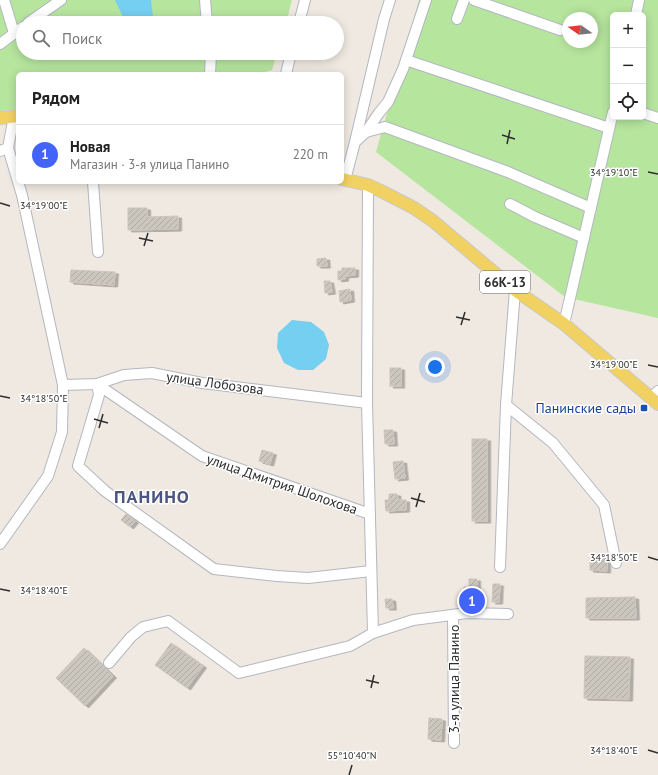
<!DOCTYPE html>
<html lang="ru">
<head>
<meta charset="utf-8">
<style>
  :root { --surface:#fff; --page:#f2f2f2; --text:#222; --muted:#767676; --line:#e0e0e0; --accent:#4264fb }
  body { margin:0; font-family:"PT Sans",sans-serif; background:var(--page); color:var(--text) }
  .controls { position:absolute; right:12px; top:12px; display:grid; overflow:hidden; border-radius:6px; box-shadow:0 2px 10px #0003 }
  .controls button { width:36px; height:36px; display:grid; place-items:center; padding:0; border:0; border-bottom:1px solid var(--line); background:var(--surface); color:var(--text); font:20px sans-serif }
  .compass { position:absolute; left:562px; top:12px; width:36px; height:36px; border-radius:50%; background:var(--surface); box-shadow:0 2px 10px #0003; rotate:284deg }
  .you { position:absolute; left:435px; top:367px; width:14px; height:14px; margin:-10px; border:3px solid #fff; border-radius:50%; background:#1a73e8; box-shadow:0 0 0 6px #1a73e833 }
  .badge { display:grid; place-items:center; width:26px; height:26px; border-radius:50%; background:var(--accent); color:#fff; font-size:13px; font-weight:700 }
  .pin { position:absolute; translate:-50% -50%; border:2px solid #fff; box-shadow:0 1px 4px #0006 }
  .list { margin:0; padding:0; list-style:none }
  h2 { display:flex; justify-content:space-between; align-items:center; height:52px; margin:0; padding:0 16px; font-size:17px }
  h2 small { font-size:13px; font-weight:400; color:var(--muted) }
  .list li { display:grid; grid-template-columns:26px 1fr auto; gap:12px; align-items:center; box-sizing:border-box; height:60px; padding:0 16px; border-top:1px solid var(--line) }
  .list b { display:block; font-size:15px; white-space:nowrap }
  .list p { margin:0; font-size:13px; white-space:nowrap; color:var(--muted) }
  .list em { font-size:13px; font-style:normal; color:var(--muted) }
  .icon { flex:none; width:22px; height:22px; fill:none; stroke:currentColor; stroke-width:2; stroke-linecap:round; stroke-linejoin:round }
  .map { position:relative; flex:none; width:658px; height:775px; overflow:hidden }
  .search { position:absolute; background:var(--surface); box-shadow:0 2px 10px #0003; left:16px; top:16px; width:328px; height:44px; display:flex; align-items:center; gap:10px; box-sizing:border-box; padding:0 14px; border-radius:22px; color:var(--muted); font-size:15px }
  .panel { position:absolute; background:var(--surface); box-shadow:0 2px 10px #0003; left:16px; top:72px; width:328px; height:112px; border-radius:6px }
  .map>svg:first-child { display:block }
  .grass { fill:#b6e59e; fill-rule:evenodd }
  .water { fill:#75cff0 }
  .building { fill:url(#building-hatch); stroke:#cbc5ba; filter:url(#shadow) }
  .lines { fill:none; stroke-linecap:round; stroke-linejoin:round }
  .minor-casing { stroke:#b4b7c1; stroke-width:12 }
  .major-casing { stroke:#c9c9c9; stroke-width:14 }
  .minor { stroke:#fff; stroke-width:10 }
  .major { stroke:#f2d163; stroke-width:12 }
  .ticks { fill:none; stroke:#2e2e2e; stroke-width:1.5 }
  .transit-dot { fill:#1a4fb4; stroke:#fff; stroke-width:1.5 }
  .labels { text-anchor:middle; stroke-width:3; stroke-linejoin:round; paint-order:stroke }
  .shield { fill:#fff; stroke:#6d6d6d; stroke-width:1 }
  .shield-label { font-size:13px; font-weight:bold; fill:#2e2e2e }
  .street-label { font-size:14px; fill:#2e2e2e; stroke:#fff }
  .transit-label { font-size:14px; fill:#164399; stroke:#fff; text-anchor:end }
  .district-label { font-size:18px; font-weight:bold; letter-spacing:1px; fill:#4d5680; stroke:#fff }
  .ticks-label { font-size:10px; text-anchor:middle; fill:#2e2e2e; stroke:#fff; stroke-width:3; stroke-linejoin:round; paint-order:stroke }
</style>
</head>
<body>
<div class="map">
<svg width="658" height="775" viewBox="0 0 658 775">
  <defs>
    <pattern id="building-hatch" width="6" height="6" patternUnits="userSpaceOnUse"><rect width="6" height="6" fill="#cbc7bf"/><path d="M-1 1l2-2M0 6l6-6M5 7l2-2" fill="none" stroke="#afaba4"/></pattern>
    <filter id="shadow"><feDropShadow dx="3.5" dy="2" stdDeviation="0" flood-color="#0004"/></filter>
  </defs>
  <rect width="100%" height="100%" fill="#efe9e1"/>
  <g class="grass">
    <path d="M0,0H292L286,23H23V53H277L272,70L258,74H18V109L0,111Z"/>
    <path d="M419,0H658V318L565,297L376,152ZM613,15H643V117H613ZM568,18H592V42H568Z"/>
  </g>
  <g class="water">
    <path d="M115,0H151L153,17L125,21Z"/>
    <path d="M292,320L311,322L324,332L329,345L326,359L313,370H298L284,363L277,348L278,333Z"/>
  </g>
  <g class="building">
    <path d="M128,208H147V217L178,216V229L128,230Z"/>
    <path d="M326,258L327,266H317V259Z"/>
    <path d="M342,268H355V275L345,276V279L338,280V271H342Z"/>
    <path d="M71,270L115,272L114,285L70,282Z"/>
    <path d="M324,281H330L332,292L325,293Z"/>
    <path d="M350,289L351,300L340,302L339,291Z"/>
    <rect x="390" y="368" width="11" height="18"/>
    <path d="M384,430H393L394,444H385Z"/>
    <rect x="472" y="439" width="15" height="82"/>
    <path d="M262,450L273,453L270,464L259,461Z"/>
    <path d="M403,461L405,478L395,479L393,462Z"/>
    <path d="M389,494H397L398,500H406V510L386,511L385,500H389Z"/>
    <path d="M126,514L135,521L130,527L121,520Z"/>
    <path d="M590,558H607V571L590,570Z"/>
    <path d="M469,579H477V598H479L478,607L464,606V587H469Z"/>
    <path d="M493,584H500L499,602H492Z"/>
    <path d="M635,597L636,618H586V598Z"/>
    <path d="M385,599H392L393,608H386Z"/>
    <path d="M171,643L203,666L187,688L155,665Z"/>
    <path d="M84,648L113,676L85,706L56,678Z"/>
    <path d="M585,656L630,657L629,699L584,698Z"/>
    <path d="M429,718L442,719L441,740L428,739Z"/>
  </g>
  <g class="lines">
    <defs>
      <g id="minor">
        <path d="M4,0L14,33"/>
        <path d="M205,0L207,23"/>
        <path d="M474,0L560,30"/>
        <path d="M636,15L639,0"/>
        <path d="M457,19L464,0"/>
        <path d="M28,23L61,0"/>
        <path d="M299,23L305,0"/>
        <path d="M0,44L23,27"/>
        <path d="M406,60L609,128"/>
        <path d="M210,74L211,53"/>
        <path d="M286,74L291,53"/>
        <path d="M643,113L658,118"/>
        <path d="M366,132L385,127L508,172L591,208"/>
        <path d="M355,142L384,19L390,0"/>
        <path d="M0,151L8,148L14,116"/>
        <path d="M345,180L355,142L366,132L379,113L388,102L403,69L426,0"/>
        <path d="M93,182L98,252"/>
        <path d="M510,204L535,217L584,238"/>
        <path d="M564,324L613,112"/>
        <path d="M97,384L99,395L78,466L105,491L207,564L214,569L277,576L308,578L371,571"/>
        <path d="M97,384L202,456L370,514"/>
        <path d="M63,385L97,384L124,375L152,373L202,383L367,403"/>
        <path d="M651,398L658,391"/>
        <path d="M506,405L553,443L604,505L616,563"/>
        <path d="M0,544L48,476L62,432L63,385L22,195L8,148"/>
        <path d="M500,567L506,405L515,290"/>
        <path d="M453,615L454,743"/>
        <path d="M373,633L413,620L467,613L508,614"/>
        <path d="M109,663L131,637L143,627L168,621L239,673L350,646L373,633L367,403L368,185"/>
      </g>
      <g id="major">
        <path d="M0,118L18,116"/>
        <path d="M342,179L368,185L383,192L414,208L433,221L515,290L564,324L658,404"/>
      </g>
    </defs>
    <use href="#minor" class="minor-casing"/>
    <use href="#major" class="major-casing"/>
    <use href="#minor" class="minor"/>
    <use href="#major" class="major"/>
  </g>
  <path class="ticks" d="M502,135L515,139M507,144L510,130M648,172L658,174M0,203L10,206M139,238L153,241M144,246L148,233M456,317L470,320M461,325L465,312M648,365L658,367M0,396L10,398M94,419L108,423M99,428L103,414M411,498L425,502M416,507L420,493M648,557L658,560M0,589L10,591M366,680L379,683M371,688L374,675M648,750L658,753M349,775L352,765"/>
  <rect class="transit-dot" x="640" y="404" width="8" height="8" rx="2"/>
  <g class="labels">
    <rect class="shield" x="480" y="271" width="50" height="22" rx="3"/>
    <g class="shield-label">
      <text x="505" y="287">66К-13</text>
    </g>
    <g class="street-label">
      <text transform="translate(215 383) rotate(8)" y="5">улица Лобозова</text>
      <text transform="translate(282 484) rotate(19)" y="5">улица Дмитрия Шолохова</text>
      <text transform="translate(454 679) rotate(-90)" y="5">3-я улица Панино</text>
    </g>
    <g class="transit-label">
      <text x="636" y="413">Панинские сады</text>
    </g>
    <g class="district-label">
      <text x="152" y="503">ПАНИНО</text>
    </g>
  </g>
  <g class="ticks-label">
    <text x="614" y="176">34°19'10"E</text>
    <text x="44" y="209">34°19'00"E</text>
    <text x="614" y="368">34°19'00"E</text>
    <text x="44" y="402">34°18'50"E</text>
    <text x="614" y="561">34°18'50"E</text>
    <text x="44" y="594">34°18'40"E</text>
    <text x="614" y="754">34°18'40"E</text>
    <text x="352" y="759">55°10'40"N</text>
  </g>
</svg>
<div class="controls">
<button>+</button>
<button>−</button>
<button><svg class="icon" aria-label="locate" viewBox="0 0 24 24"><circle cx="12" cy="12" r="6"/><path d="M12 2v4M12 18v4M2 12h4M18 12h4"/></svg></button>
</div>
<svg class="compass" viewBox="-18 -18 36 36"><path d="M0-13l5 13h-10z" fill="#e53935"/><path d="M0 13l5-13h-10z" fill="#767676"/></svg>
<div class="you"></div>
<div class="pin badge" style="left:472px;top:601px">1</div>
<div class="search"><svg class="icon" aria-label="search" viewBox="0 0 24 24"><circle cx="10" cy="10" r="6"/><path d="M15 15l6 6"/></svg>Поиск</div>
<section class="panel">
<h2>Рядом<small></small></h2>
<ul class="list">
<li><span class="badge">1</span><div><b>Новая</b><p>Магазин · 3-я улица Панино</p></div><em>220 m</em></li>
</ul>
</section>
</div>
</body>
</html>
